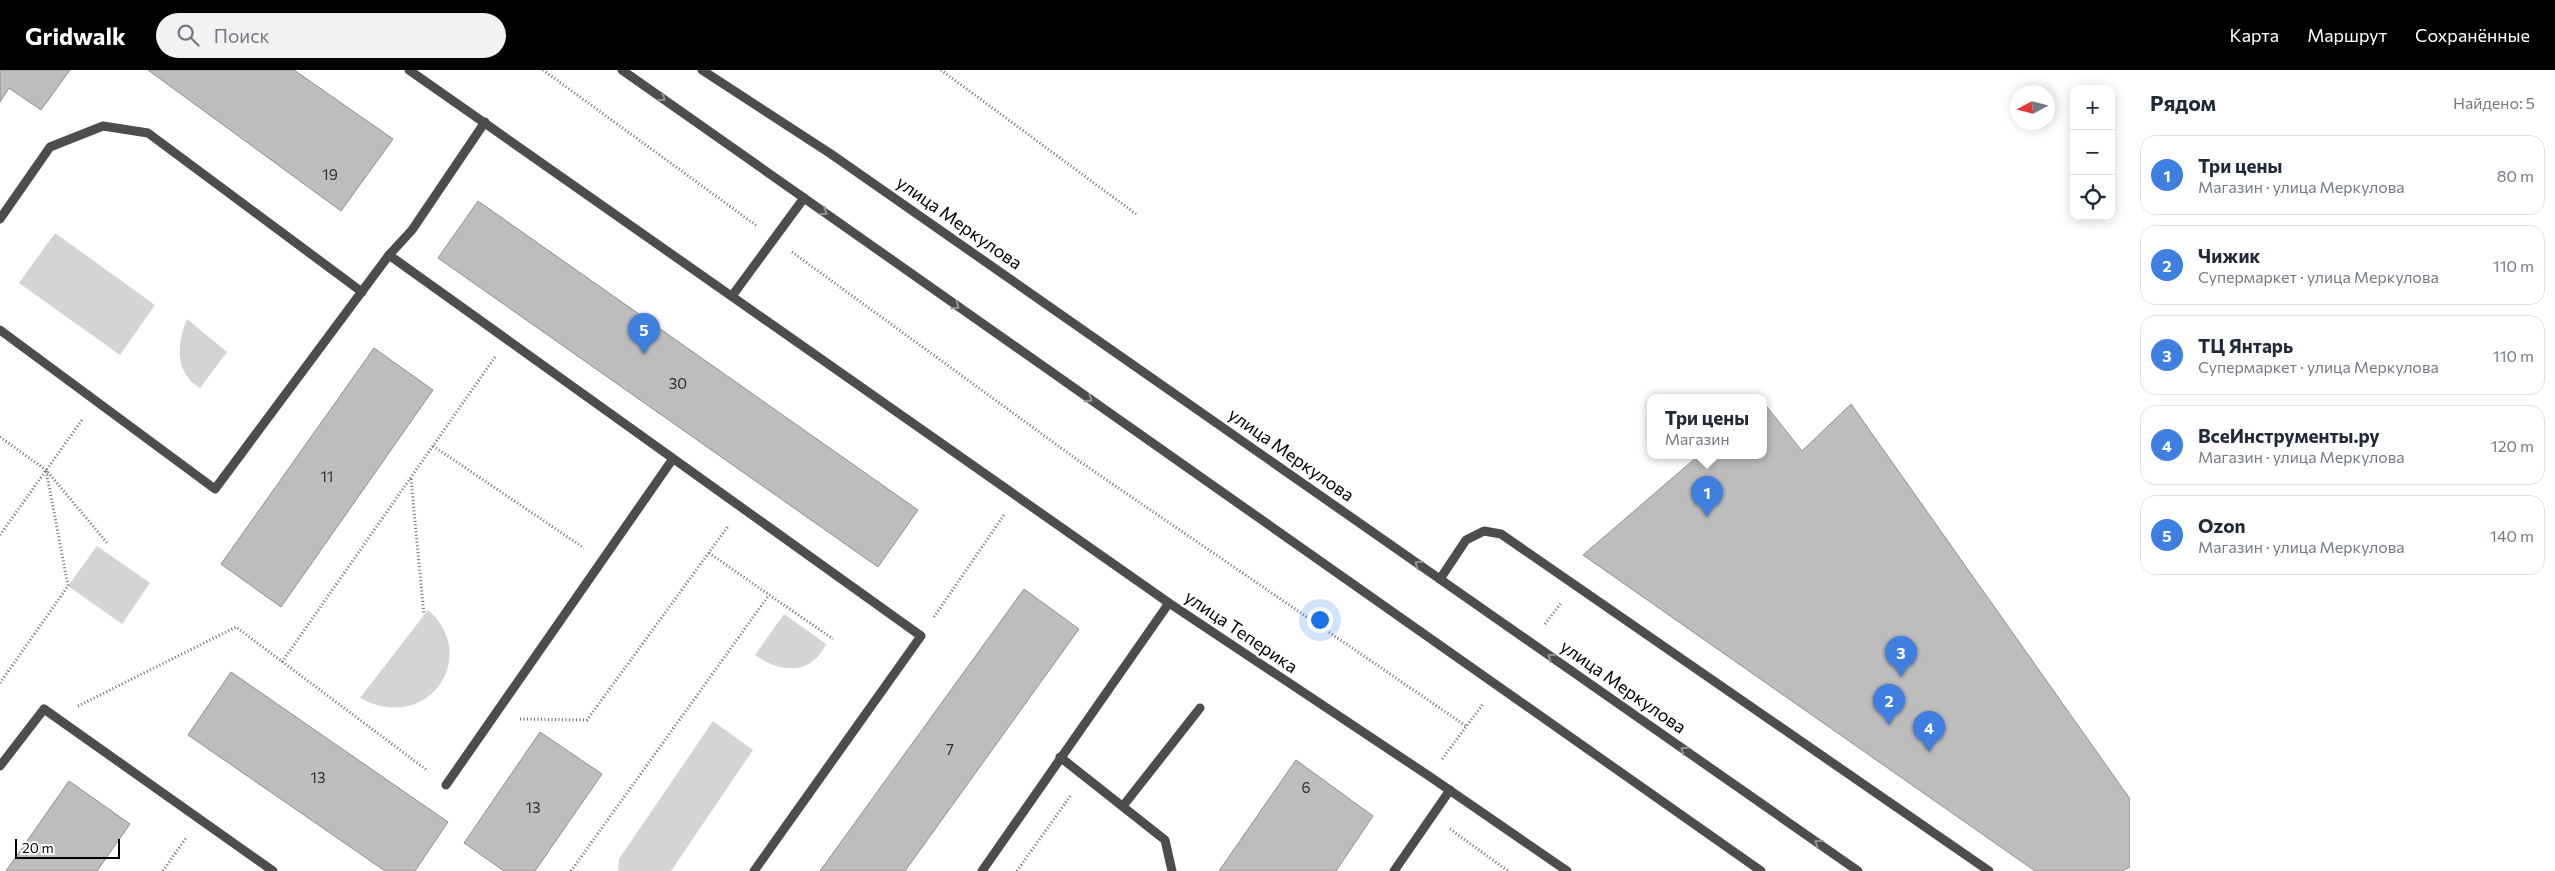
<!DOCTYPE html>
<html lang="ru">
<head>
<meta charset="utf-8">
<style>
  :root { --surface:#fff; --page:#f2f2f3; --text:#1f2937; --muted:#747a83; --line:#e0e1e3; --accent:#000 }
  body { margin:0; font-family:Commissioner,sans-serif; background:var(--page); color:var(--text) }
  .controls { position:absolute; right:15px; top:15px; display:grid; overflow:hidden; border-radius:10px; box-shadow:0 2px 12px #0003 }
  .controls button { width:45px; height:45px; display:grid; place-items:center; padding:0; border:0; border-bottom:1px solid var(--line); background:var(--surface); color:var(--text); font:25px sans-serif }
  .compass { position:absolute; left:2010px; top:15px; width:45px; height:45px; border-radius:50%; background:var(--surface); box-shadow:0 2px 12px #0003; rotate:263deg }
  .scale { position:absolute; left:15px; bottom:12px; width:105px; box-sizing:border-box; padding-left:5px; border:2px solid #000; border-top:0; font-size:14px; line-height:18px; white-space:nowrap; color:#000; -webkit-text-stroke:4px #fff; paint-order:stroke }
  .you { position:absolute; left:1319px; top:549px; width:18px; height:18px; margin:-12px; border:4px solid #fff; border-radius:50%; background:#1a73e8; box-shadow:0 0 0 8px #1a73e833 }
  .badge { display:grid; place-items:center; width:32px; height:32px; border-radius:50%; background:var(--accent); color:#fff; font-size:16px; font-weight:700 }
  .pin { position:absolute; translate:-50% -41px; filter:drop-shadow(0 1px 2px #0008) }
  .pin::after { content:''; position:absolute; top:26px; width:18px; height:15px; background:inherit; clip-path:polygon(0 0,100% 0,50% 100%) }
  .popup { position:absolute; left:1647px; top:324px; width:120px; height:65px; box-sizing:border-box; display:grid; place-content:center; border-radius:10px; background:var(--surface); filter:drop-shadow(0 1px 4px #0005); font-size:16px; white-space:nowrap; color:var(--muted) }
  .popup b { font-size:19px; color:var(--text) }
  .popup::after { content:''; position:absolute; left:50%; top:100%; margin-left:-10px; border:10px solid transparent; border-top-color:var(--surface) }
  .list { margin:0; padding:0; list-style:none }
  h2 { display:flex; justify-content:space-between; align-items:center; height:65px; margin:0; padding:0 20px; font-size:21px }
  h2 small { font-size:16px; font-weight:400; color:var(--muted) }
  .list li { display:grid; grid-template-columns:32px 1fr auto; gap:15px; align-items:center; box-sizing:border-box; height:80px; margin:0 10px 10px; padding:0 10px; border:1px solid var(--line); border-radius:15px }
  .list b { display:block; font-size:19px; white-space:nowrap }
  .list p { margin:0; font-size:16px; white-space:nowrap; color:var(--muted) }
  .list em { font-size:16px; font-style:normal; color:var(--muted) }
  .icon { flex:none; width:28px; height:28px; fill:none; stroke:currentColor; stroke-width:2; stroke-linecap:round; stroke-linejoin:round }
  .map { position:relative; flex:none; width:2130px; height:801px; overflow:hidden }
  header { display:flex; align-items:center; gap:30px; box-sizing:border-box; height:70px; padding:0 25px; background:var(--accent); color:#fff }
  header strong { font-size:24px }
  nav { display:flex; gap:28px; margin-inline-start:auto; font-size:18px }
  .search { width:350px; height:45px; background:var(--page); display:flex; align-items:center; gap:12px; box-sizing:border-box; padding:0 18px; border-radius:28px; color:var(--muted); font-size:19px }
  main { display:flex }
  aside { flex:1; background:var(--surface) }
  .map>svg:first-child { display:block }
  .green { fill:#d4d4d4 }
  .building { fill:#bdbdbd; stroke:#919191 }
  .lines { fill:none; stroke-linecap:round; stroke-linejoin:round }
  .path { stroke:#6f6f6f; stroke-width:3; stroke-dasharray:1 2.5; stroke-linecap:butt }
  .minor { stroke:#4d4d4d; stroke-width:9 }
  .oneway { stroke:#949494 }
  .labels { text-anchor:middle; stroke-width:4.5; stroke-linejoin:round; paint-order:stroke }
  .number-label { font-size:15px; fill:#2f2f2f }
  .street-label { font-size:18px; fill:#000; stroke:#fff }
</style>
</head>
<body>
<header>
<strong>Gridwalk</strong>
<div class="search"><svg class="icon" aria-label="search" viewBox="0 0 24 24"><circle cx="10" cy="10" r="6"/><path d="M15 15l6 6"/></svg>Поиск</div>
<nav><a>Карта</a><a>Маршрут</a><a>Сохранённые</a></nav>
</header>
<main>
<div class="map">
<svg width="2130" height="801" viewBox="0 0 2130 801">
  <rect width="100%" height="100%" fill="#fff"/>
  <g class="green">
    <path d="M55,163L155,235L120,285L19,213Z"/>
    <path d="M187,249L227,282L200,318C174,303 177,273 187,249Z"/>
    <path d="M97,476L150,513L122,554L68,516Z"/>
    <path d="M428,540C481,586 428,665 360,628Z"/>
    <path d="M784,544L826,574C811,606 780,603 755,585Z"/>
    <path d="M713,651L753,680L671,801H618L619,789Z"/>
  </g>
  <g class="building">
    <path d="M0,0H70L41,40L9,18L0,32Z"/>
    <path d="M148,0H294L393,69L341,141Z"/>
    <path d="M478,131L918,440L878,497L438,188Z"/>
    <path d="M374,278L433,320L281,537L221,494Z"/>
    <path d="M1763,332L1802,381L1851,334L2130,729V797L2122,801H2035L1583,485L1698,386H1763Z"/>
    <path d="M1024,519L1079,559L905,801H820Z"/>
    <path d="M231,602L448,752L415,801H385L188,665Z"/>
    <path d="M540,662L602,704L535,801H504L464,773Z"/>
    <path d="M1296,690L1373,746L1336,801H1219Z"/>
    <path d="M69,711L130,754L97,801H6Z"/>
  </g>
  <g class="lines">
    <g class="path">
      <path d="M543,0L757,156"/>
      <path d="M941,0L1136,144"/>
      <path d="M792,182L1079,391L1466,656"/>
      <path d="M0,367L46,400L108,474"/>
      <path d="M433,376L584,478"/>
      <path d="M411,409L424,545"/>
      <path d="M0,465L82,350"/>
      <path d="M709,483L833,569"/>
      <path d="M934,547L1004,445"/>
      <path d="M1545,554L1561,533"/>
      <path d="M282,592L495,287"/>
      <path d="M0,613L68,516L46,400"/>
      <path d="M78,636L236,557L428,701"/>
      <path d="M520,649L587,650L729,455"/>
      <path d="M1442,689L1483,634"/>
      <path d="M1450,759L1508,801"/>
      <path d="M163,801L186,768"/>
      <path d="M571,801L769,525"/>
      <path d="M1017,801L1071,725"/>
    </g>
    <g class="minor">
      <path d="M409,0L1169,533"/>
      <path d="M622,0L1761,801"/>
      <path d="M702,0L831,84L1858,801"/>
      <path d="M485,52L412,160L389,185L921,566L754,801"/>
      <path d="M0,149L50,77L103,56L148,63L362,222"/>
      <path d="M732,226L804,128"/>
      <path d="M0,260L215,419L389,185"/>
      <path d="M1440,509L1466,470L1484,461L1501,464L1989,801"/>
      <path d="M1060,687L1165,770L1172,801"/>
      <path d="M0,696L44,639L273,801"/>
      <path d="M446,715L672,390"/>
      <path d="M1123,736L1200,638"/>
      <path d="M982,801L1169,533L1429,706L1567,801"/>
      <path d="M1394,801L1450,720"/>
    </g>
  </g>
  <defs><path id="oneway-chevron" d="M-2-3.5L2.5 0L-2 3.5" fill="none" stroke-width="1.6" stroke-linecap="round" stroke-linejoin="round" transform="scale(1.25)"/></defs>
  <g class="oneway">
    <use href="#oneway-chevron" transform="translate(662 28) rotate(35)"/>
    <use href="#oneway-chevron" transform="translate(824 142) rotate(35)"/>
    <use href="#oneway-chevron" transform="translate(956 236) rotate(35)"/>
    <use href="#oneway-chevron" transform="translate(1089 329) rotate(35)"/>
    <use href="#oneway-chevron" transform="translate(1418 494) rotate(-145)"/>
    <use href="#oneway-chevron" transform="translate(1551 587) rotate(-145)"/>
    <use href="#oneway-chevron" transform="translate(1684 680) rotate(-145)"/>
    <use href="#oneway-chevron" transform="translate(1818 773) rotate(-145)"/>
  </g>
  <g class="labels">
    <g class="number-label">
      <text x="330" y="110">19</text>
      <text x="678" y="319">30</text>
      <text x="327" y="412">11</text>
      <text x="950" y="685">7</text>
      <text x="318" y="713">13</text>
      <text x="1306" y="723">6</text>
      <text x="533" y="743">13</text>
    </g>
    <g class="street-label">
      <text transform="translate(959 153) rotate(35)" y="6">улица Меркулова</text>
      <text transform="translate(1291 385) rotate(35)" y="6">улица Меркулова</text>
      <text transform="translate(1241 562) rotate(34)" y="6">улица Теперика</text>
      <text transform="translate(1623 617) rotate(35)" y="6">улица Меркулова</text>
    </g>
  </g>
</svg>
<div class="controls">
<button>+</button>
<button>−</button>
<button><svg class="icon" aria-label="locate" viewBox="0 0 24 24"><circle cx="12" cy="12" r="6"/><path d="M12 2v4M12 18v4M2 12h4M18 12h4"/></svg></button>
</div>
<svg class="compass" viewBox="-18 -18 36 36"><path d="M0-13l5 13h-10z" fill="#e53935"/><path d="M0 13l5-13h-10z" fill="#747a83"/></svg>
<div class="scale">20 m</div>
<div class="you"></div>
<div class="pin badge" style="left:1707px;top:447px;background:#3f7fe0">1</div>
<div class="popup"><b>Три цены</b>Магазин</div>
<div class="pin badge" style="left:1889px;top:655px;background:#3f7fe0">2</div>
<div class="pin badge" style="left:1901px;top:607px;background:#3f7fe0">3</div>
<div class="pin badge" style="left:1929px;top:682px;background:#3f7fe0">4</div>
<div class="pin badge" style="left:644px;top:284px;background:#3f7fe0">5</div>
</div>
<aside>
<h2>Рядом<small>Найдено: 5</small></h2>
<ul class="list">
<li><span class="badge" style="background:#3f7fe0">1</span><div><b>Три цены</b><p>Магазин · улица Меркулова</p></div><em>80 m</em></li>
<li><span class="badge" style="background:#3f7fe0">2</span><div><b>Чижик</b><p>Супермаркет · улица Меркулова</p></div><em>110 m</em></li>
<li><span class="badge" style="background:#3f7fe0">3</span><div><b>ТЦ Янтарь</b><p>Супермаркет · улица Меркулова</p></div><em>110 m</em></li>
<li><span class="badge" style="background:#3f7fe0">4</span><div><b>ВсеИнструменты.ру</b><p>Магазин · улица Меркулова</p></div><em>120 m</em></li>
<li><span class="badge" style="background:#3f7fe0">5</span><div><b>Ozon</b><p>Магазин · улица Меркулова</p></div><em>140 m</em></li>
</ul>
</aside>
</main>
</body>
</html>
